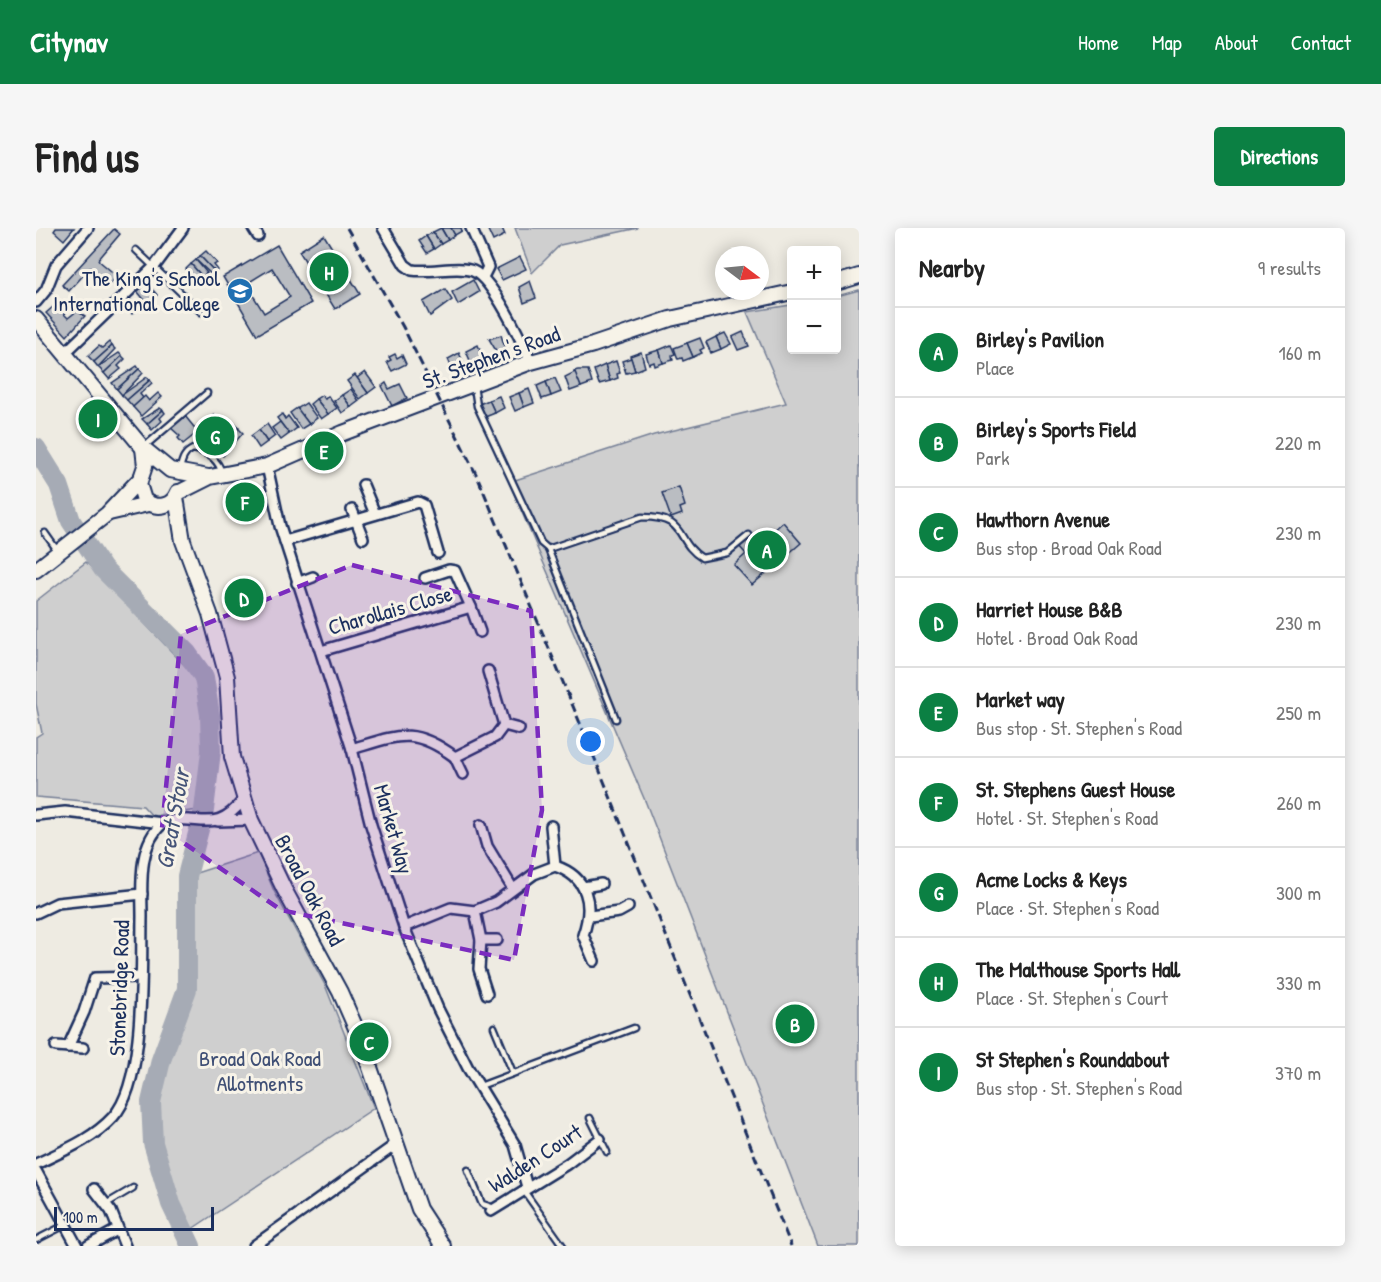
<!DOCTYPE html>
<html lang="en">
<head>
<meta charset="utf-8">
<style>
  :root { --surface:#fff; --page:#f6f6f6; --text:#222; --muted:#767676; --line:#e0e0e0; --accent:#0b8043 }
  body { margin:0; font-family:"Patrick Hand",sans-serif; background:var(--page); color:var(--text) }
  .controls { position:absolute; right:18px; top:18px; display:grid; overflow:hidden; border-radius:6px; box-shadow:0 3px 15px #0003 }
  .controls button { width:54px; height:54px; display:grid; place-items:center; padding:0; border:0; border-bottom:2px solid var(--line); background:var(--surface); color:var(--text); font:30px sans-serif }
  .compass { position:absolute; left:679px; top:18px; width:54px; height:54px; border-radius:50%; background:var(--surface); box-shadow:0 3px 15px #0003; rotate:106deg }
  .scale { position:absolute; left:18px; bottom:15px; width:160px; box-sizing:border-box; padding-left:6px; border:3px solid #1b2f5e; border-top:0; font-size:16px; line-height:21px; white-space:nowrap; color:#1b2f5e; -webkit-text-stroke:4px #f7f3e8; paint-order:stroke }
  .you { position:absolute; left:555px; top:514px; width:21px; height:21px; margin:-15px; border:4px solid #fff; border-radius:50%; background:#1a73e8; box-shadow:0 0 0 9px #1a73e833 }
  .badge { display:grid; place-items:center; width:39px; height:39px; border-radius:50%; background:var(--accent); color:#fff; font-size:20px; font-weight:700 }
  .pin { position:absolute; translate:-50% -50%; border:3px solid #fff; box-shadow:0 2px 6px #0006 }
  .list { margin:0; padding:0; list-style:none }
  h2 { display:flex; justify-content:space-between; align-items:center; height:78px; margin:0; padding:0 24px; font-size:26px }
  h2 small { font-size:20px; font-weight:400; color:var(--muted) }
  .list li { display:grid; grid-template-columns:39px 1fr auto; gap:18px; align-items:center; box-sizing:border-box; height:90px; padding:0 24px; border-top:2px solid var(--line) }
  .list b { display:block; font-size:22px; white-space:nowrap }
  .list p { margin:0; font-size:20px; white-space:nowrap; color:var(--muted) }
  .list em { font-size:20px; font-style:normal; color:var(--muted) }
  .map { position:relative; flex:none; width:823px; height:1018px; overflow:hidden; border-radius:6px }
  header { display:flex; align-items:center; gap:36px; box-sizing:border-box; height:84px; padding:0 30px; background:var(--accent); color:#fff }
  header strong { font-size:28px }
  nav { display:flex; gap:33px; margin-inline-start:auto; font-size:21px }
  .intro { display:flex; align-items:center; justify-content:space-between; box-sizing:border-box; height:144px; padding:0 36px }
  h1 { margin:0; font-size:42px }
  .button { padding:15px 27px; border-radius:6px; background:var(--accent); color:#fff; font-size:21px; font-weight:700 }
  main { display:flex; gap:36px; padding:0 36px }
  aside { flex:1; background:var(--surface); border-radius:6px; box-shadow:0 3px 15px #0003 }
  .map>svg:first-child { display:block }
  .green { fill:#cfcfcf; stroke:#757f96; stroke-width:1.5 }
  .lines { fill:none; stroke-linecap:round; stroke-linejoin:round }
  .river { stroke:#a6abb5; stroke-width:20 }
  .building { fill:#babdc2; stroke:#1b2f5e; stroke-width:1.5; fill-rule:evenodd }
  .lane-casing { stroke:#1b2f5e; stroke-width:9 }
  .street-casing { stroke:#1b2f5e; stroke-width:14 }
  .secondary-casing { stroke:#1b2f5e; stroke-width:18 }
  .lane { stroke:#f7f3e8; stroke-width:4.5 }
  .street { stroke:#f7f3e8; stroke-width:9 }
  .secondary { stroke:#f7f3e8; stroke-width:14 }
  .rail { stroke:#1b2f5e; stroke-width:3; stroke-dasharray:9 4.5; stroke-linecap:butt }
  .marked { fill:#7b2cbf; fill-opacity:0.2; stroke:#7b2cbf; stroke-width:4.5; stroke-dasharray:12 8; stroke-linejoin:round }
  .labels { text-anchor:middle; stroke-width:6; stroke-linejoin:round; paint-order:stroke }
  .poi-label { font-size:22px; fill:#1b2f5e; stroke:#f7f3e8; text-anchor:end }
  .street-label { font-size:22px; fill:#1b2f5e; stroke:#f7f3e8 }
  .park-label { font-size:22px; fill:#3f4f75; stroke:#f7f3e8 }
  .water-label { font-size:24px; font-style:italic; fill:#455478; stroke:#f7f3e8 }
</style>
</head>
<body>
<header>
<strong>Citynav</strong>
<nav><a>Home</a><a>Map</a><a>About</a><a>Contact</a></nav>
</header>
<div class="intro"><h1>Find us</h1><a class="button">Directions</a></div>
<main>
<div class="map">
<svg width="823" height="1018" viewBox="0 0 823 1018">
  <rect width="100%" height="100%" fill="#eeebe2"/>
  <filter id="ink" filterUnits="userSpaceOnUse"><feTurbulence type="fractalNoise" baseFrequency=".0167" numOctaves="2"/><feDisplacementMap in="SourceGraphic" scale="12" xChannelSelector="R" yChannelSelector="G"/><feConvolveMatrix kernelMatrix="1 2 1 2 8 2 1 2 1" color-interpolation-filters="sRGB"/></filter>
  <g filter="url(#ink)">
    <g class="green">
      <path d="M479,0H602L524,17L496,45Z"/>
      <path d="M823,62V1018H782L610,575L473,254L618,207L750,175L711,84L755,77L756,122H800L801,68Z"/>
      <path d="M50,334L156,445C178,487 167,536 163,582L123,587L119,591L107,578L0,569V509L6,505L0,476V373Z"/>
      <path d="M222,625L238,663L289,757L338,880L153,1003L130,950L121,915L118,874L128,833L153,760L154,647Z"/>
    </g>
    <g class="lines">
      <path class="river" d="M0,220L23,257L35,293L67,341L151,425L168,449L174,487L175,523L168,582L151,648V761L125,832L115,874L117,915L135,976L155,1018"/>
    </g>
    <g class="building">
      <path d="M20,0H38L28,12L18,3Z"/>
      <path d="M405,0H415L419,7L412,12Z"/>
      <path d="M405,0L412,12L405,16L397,4Z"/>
      <path d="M415,0H425L426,3L419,7Z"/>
      <path d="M451,0H466L469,7L457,13Z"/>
      <path d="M78,1L84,6L62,32L81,48L74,56L54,40L33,63L26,57Z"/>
      <path d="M397,4L405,16L398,21L390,8Z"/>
      <path d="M288,7L324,66L299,81L263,23Z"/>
      <path d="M390,8L398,21L391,25L383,13Z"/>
      <path d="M241,17L275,75L221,107L187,49ZM236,40L254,69L228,85L210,56Z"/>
      <path d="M170,23L181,35L178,37L182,42L179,44L164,28Z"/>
      <path d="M164,28L179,44L176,47L160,32Z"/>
      <path d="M484,29L490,41L466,52L460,41Z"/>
      <path d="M160,32L171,45L169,46L173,50L170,53L155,36Z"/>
      <path d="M155,36L170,53L167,55L163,52L161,54L150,41Z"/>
      <path d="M437,52L443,64L422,77L416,64Z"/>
      <path d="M494,53L500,70L488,75L483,59Z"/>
      <path d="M111,55L121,67L111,75L101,63Z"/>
      <path d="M409,61L416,72L394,88L387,74Z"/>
      <path d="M93,70L102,81L96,86L87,75Z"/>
      <path d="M25,72L33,81L28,86L32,90L41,83L49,88L31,108L10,85Z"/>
      <path d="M707,104L713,118L702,122L696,109Z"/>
      <path d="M689,105L695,116L685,121L680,109Z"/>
      <path d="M465,107L470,123L462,126L453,111Z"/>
      <path d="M680,109L685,121L675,125L670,114Z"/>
      <path d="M664,110L668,120L664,122L666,125L657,129L651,115Z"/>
      <path d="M73,114L76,118L58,134L52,128L63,118L66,120Z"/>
      <path d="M651,115L657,129L647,133L646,130L642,131L638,120Z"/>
      <path d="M442,117L448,132L436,137L430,123Z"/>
      <path d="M635,117L639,126L636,127L637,132L627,135L623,122Z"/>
      <path d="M76,118L79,121L62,139L58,134Z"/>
      <path d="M623,122L627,135L619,138L618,134L613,136L610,126Z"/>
      <path d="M605,124L609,139L599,143L594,128Z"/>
      <path d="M83,125L86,128L68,145L62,139Z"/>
      <path d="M423,125L430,140L418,145L412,131Z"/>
      <path d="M359,126L361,130L366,127L370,136L356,143L351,134L355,132L353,129Z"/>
      <path d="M86,128L89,131L82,138L85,141L73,151L68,145Z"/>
      <path d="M595,130L599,143L590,145L586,133Z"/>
      <path d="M580,133L584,145L581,146L582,150L574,153L569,137Z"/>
      <path d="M569,137L574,153L563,156L558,142Z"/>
      <path d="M101,138L103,141L81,161L76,155Z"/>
      <path d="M103,141L107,145L86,167L81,161Z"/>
      <path d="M542,142H552L556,155L545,159L538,143Z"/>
      <path d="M329,144L340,159L332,165L321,150Z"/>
      <path d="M539,144L545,159L534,163L529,149Z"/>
      <path d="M319,147L332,165L324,171L311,153Z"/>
      <path d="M111,149L114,152L91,172L86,167Z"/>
      <path d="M519,150L525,164L515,168L510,154Z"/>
      <path d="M114,152L116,155L104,166L107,170L97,179L91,172Z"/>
      <path d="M510,154L515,168L506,171L501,158Z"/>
      <path d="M350,155L353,161L364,156L371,170L356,178L346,158Z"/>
      <path d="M315,161L323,173L315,179L306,167Z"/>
      <path d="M493,161L498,175L488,179L483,165Z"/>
      <path d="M122,165L126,169L105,188L97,179L109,168L113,173Z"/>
      <path d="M483,165L488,179L479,183L473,169Z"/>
      <path d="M286,167L289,171L292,168L301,180L292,186L280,171Z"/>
      <path d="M306,167L315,179L306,185L298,173Z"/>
      <path d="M463,168L468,180L459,185L453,172Z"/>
      <path d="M280,171L292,186L285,191L274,176Z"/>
      <path d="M453,172L459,185L449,189L443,176Z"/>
      <path d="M270,175L281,190L273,196L261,181Z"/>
      <path d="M124,180L127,182L111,196L106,191Z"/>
      <path d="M261,180L273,196L265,201L254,185Z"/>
      <path d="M127,182L129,185L124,190L126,193L116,202L111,196Z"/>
      <path d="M246,186L249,191L252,188L261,200L253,206L241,190Z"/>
      <path d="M178,187L184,197L170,212L162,205Z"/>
      <path d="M149,188L162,204L147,216L142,210L144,208L134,199Z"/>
      <path d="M197,194L203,200L182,223L176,218Z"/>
      <path d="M244,194L253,206L245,212L236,200Z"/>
      <path d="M231,196L239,208L231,214L223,202Z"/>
      <path d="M184,197L189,204L176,218L170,212Z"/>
      <path d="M202,200L207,205L187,228L182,223Z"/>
      <path d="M223,202L231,214L223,220L215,208Z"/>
      <path d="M643,259L649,278L644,280L646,286L635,290L626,265Z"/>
      <path d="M747,294L765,315L716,357L698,337L710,326L703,318L711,311L716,316L733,301L736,304Z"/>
      <path d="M213,359L220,379L198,387L195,377L200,375L196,365Z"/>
    </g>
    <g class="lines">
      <defs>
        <g id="lane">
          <path d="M100,22L165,84"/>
          <path d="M438,158L441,178L505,315L512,321L606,289C653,289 638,313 666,330L691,325L713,307"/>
          <path d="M109,218L171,165"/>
          <path d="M144,241C146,232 148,225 157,221C171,224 183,232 186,246"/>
          <path d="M9,305L21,322"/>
          <path d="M512,321L580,491"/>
          <path d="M458,799L477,845"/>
          <path d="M444,858L598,800"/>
          <path d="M554,890L571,924"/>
          <path d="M432,942L446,976L458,980"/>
          <path d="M488,963L527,1018"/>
          <path d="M70,976L97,960"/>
          <path d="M0,1012L29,997"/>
        </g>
        <g id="street">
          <path d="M217,0L222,8"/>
          <path d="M347,0L369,37L376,42C394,45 423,37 437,43C457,51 486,114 495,134"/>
          <path d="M435,0L452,39L447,49"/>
          <path d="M0,74L10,62L20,37L52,0"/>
          <path d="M29,125L118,39L147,0"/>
          <path d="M231,238L244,298L316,521L335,597L368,699L402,781L432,840L479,917L491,959"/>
          <path d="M327,257L339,286"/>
          <path d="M316,282L327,310"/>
          <path d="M249,313L382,274L388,277L402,325"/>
          <path d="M261,355L277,349"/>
          <path d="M435,379L444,404"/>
          <path d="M285,423L435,379L419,343L413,342L389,350"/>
          <path d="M468,497L483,501"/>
          <path d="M316,521C362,507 377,498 419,529L459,509L468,497L452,443"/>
          <path d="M419,529L427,546"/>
          <path d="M0,587L29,584L127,595"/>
          <path d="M182,593L215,592"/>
          <path d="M445,597L451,618L477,661"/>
          <path d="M515,598L519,638"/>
          <path d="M547,659L565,656"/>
          <path d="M439,683L445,712L443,741L451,766"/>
          <path d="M0,685L21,675L106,666"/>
          <path d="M554,688L583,684L592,679"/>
          <path d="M368,699L415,680L439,683L460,674L498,646L519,638C552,649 558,676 547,707L558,733"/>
          <path d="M445,712H461"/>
          <path d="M20,818L47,820"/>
          <path d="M32,819L48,784L59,750L103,749"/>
          <path d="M0,936C27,923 57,911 77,889C110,854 105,738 106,689C106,659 101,617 127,595C162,583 178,610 208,571"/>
          <path d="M0,943L41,1018"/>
          <path d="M58,961L75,983L89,1018"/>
          <path d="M455,983L531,936L564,911"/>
          <path d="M52,1018L81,1002"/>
          <path d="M218,1018L359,917"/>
        </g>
        <g id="secondary">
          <path d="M800,55L823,48"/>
          <path d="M0,91L107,220L134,242L172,249"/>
          <path d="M107,220L109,238L103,256L108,272C121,282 136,279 142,264"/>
          <path d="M142,265L174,249L231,238L307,205L495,134L557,117L634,91L756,64"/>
          <path d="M140,269L147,313L174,386L191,449L196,529L215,592L248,661L304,764L322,805L383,981L407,1018"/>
          <path d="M73,285L112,276"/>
          <path d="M0,342L71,286L104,251"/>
        </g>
      </defs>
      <use href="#lane" class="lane-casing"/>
      <use href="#street" class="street-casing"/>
      <use href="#secondary" class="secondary-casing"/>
      <use href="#lane" class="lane"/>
      <use href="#street" class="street"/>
      <use href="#secondary" class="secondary"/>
      <path class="rail" d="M311,0L367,99L442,250L561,536L755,1018"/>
    </g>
  </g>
  <path class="marked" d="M316,337L495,383L506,582L478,732L245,682L126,600L145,406Z"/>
  <defs>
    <symbol id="school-disc" viewBox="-11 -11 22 22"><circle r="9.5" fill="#1f6fb2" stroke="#f7f3e8"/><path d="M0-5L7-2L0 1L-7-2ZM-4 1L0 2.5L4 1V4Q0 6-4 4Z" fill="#fff"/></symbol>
  </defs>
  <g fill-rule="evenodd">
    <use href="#school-disc" x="189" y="48" width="30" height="30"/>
  </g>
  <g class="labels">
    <g class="poi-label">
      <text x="184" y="58">The King's School<tspan x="184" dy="25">International College</tspan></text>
    </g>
    <g class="street-label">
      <text transform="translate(455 129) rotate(-20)" y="8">St. Stephen's Road</text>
      <text transform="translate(354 382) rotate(-16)" y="8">Charollais Close</text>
      <text transform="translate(358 601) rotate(74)" y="8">Market Way</text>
      <text transform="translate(274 662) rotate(62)" y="8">Broad Oak Road</text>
      <text transform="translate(83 760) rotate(-88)" y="8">Stonebridge Road</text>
      <text transform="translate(499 930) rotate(-33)" y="8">Walden Court</text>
    </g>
    <g class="park-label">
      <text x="224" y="838">Broad Oak Road<tspan x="224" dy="25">Allotments</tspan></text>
    </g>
    <g class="water-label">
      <text transform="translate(137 591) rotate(-80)" y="8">Great Stour</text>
    </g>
  </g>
</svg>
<div class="controls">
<button>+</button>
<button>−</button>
</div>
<svg class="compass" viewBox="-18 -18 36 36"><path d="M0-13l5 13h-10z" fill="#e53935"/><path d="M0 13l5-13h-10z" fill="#767676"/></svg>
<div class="scale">100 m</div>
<div class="you"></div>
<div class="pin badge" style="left:731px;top:322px">A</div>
<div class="pin badge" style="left:759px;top:796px">B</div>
<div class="pin badge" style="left:333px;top:814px">C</div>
<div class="pin badge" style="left:208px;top:370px">D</div>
<div class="pin badge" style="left:288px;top:223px">E</div>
<div class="pin badge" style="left:209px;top:274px">F</div>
<div class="pin badge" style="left:179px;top:208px">G</div>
<div class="pin badge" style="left:293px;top:44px">H</div>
<div class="pin badge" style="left:62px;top:191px">I</div>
</div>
<aside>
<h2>Nearby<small>9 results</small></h2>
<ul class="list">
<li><span class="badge">A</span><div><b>Birley's Pavilion</b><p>Place</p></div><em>160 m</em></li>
<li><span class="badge">B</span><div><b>Birley's Sports Field</b><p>Park</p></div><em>220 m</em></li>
<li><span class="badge">C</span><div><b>Hawthorn Avenue</b><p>Bus stop · Broad Oak Road</p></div><em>230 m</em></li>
<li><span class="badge">D</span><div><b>Harriet House B&amp;B</b><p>Hotel · Broad Oak Road</p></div><em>230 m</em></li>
<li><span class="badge">E</span><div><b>Market way</b><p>Bus stop · St. Stephen's Road</p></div><em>250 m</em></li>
<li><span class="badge">F</span><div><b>St. Stephens Guest House</b><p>Hotel · St. Stephen's Road</p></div><em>260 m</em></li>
<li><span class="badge">G</span><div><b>Acme Locks &amp; Keys</b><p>Place · St. Stephen's Road</p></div><em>300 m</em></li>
<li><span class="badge">H</span><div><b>The Malthouse Sports Hall</b><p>Place · St. Stephen's Court</p></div><em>330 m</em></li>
<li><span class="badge">I</span><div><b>St Stephen's Roundabout</b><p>Bus stop · St. Stephen's Road</p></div><em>370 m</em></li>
</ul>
</aside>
</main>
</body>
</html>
